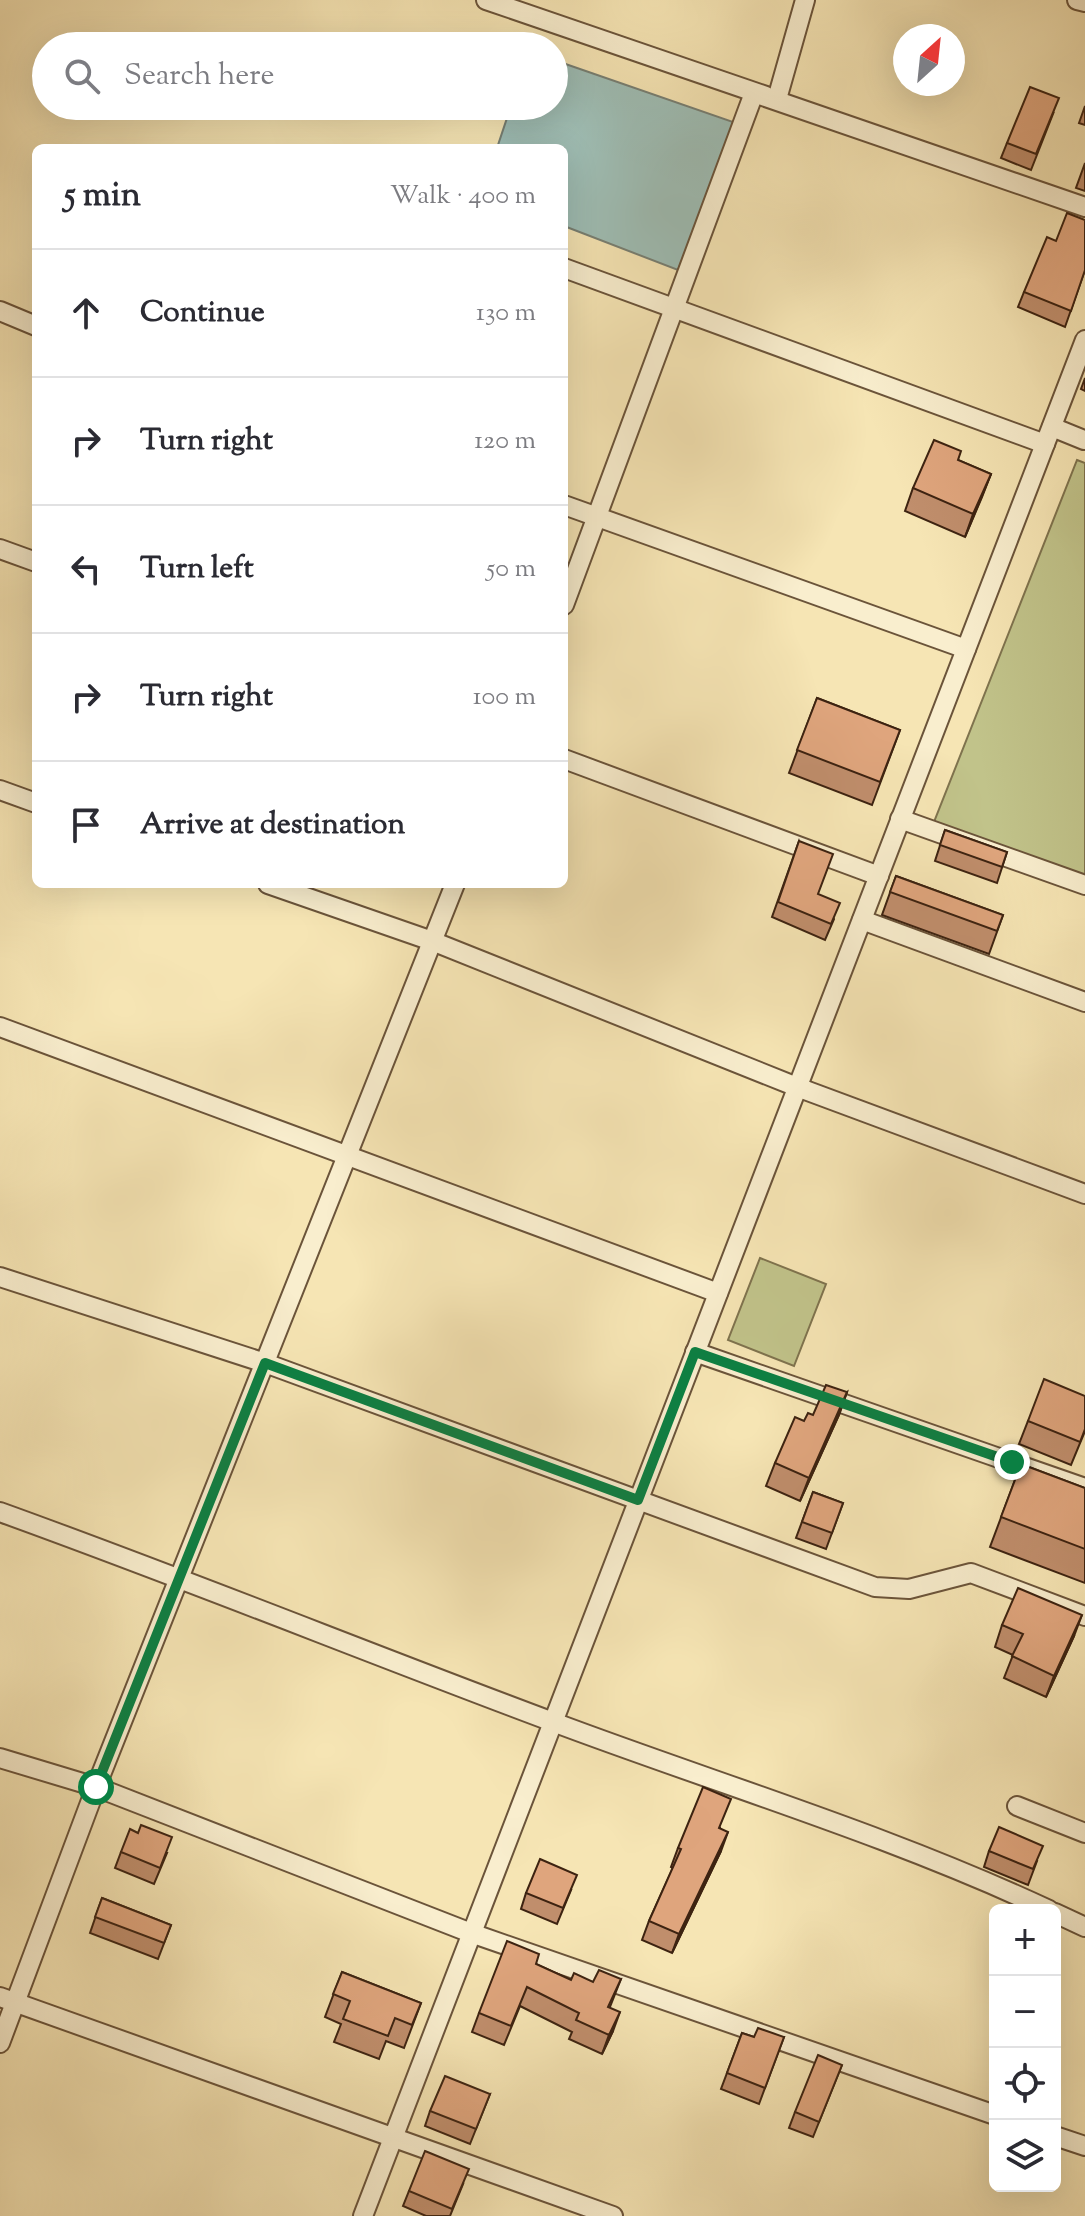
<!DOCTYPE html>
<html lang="en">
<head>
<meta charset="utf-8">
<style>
  :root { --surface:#fff; --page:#f7f7f7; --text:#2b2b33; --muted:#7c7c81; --line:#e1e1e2 }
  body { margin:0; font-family:"Sorts Mill Goudy",serif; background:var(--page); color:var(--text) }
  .controls { position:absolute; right:24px; bottom:24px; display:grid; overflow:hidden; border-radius:12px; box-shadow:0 8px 32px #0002 }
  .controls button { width:72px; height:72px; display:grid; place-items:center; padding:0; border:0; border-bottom:2px solid var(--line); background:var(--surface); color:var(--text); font:40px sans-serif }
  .compass { position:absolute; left:893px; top:24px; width:72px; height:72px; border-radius:50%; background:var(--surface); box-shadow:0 8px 32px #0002; rotate:27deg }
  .stop { position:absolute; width:24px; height:24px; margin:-18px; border:6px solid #0b8043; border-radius:50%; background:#fff }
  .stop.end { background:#0b8043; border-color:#fff; box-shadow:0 2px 8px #0008 }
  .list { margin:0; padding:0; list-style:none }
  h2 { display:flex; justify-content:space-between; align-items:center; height:104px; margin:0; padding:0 32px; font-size:34px }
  h2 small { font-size:26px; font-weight:400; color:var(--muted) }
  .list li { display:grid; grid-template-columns:52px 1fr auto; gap:24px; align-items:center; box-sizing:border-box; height:128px; padding:0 32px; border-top:2px solid var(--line) }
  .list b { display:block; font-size:30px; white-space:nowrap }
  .list em { font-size:26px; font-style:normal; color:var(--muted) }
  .icon { flex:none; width:44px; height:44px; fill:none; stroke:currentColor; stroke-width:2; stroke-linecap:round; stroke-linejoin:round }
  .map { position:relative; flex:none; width:1085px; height:2216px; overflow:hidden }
  .search { position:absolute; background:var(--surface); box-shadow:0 8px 32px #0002; left:32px; top:32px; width:536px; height:88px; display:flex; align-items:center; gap:20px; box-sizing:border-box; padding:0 28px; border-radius:44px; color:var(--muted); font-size:30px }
  .panel { position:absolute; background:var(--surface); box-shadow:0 8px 32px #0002; left:32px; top:144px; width:536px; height:744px; border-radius:12px }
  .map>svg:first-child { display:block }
  .green { fill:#c1c38a; stroke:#7f734e; stroke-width:2 }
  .water { fill:#9ebdb4; stroke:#777f73; stroke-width:2 }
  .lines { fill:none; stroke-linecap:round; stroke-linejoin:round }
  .street-casing { stroke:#6b543a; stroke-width:22 }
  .street { stroke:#f9eece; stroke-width:18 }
  .wall { fill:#c08e6c; stroke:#3d2311; stroke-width:2 }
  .shaded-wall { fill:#9c7458; stroke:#3d2311; stroke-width:2 }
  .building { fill:#dfa57d; stroke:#3d2311; stroke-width:2 }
  .route { stroke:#0b8043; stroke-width:10 }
</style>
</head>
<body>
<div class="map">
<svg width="1085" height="2216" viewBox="0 0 1085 2216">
  <rect width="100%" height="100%" fill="#f6e5b4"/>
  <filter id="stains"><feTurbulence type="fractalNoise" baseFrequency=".0025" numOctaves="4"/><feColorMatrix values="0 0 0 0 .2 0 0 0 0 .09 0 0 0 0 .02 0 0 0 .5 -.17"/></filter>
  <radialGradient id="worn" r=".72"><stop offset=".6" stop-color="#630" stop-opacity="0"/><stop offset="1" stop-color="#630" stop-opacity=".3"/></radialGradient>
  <g class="green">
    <path d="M1077,460L1085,463V875L934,822Z"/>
    <path d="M760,1258L826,1284L794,1366L728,1340Z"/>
  </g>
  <path class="water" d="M554,60L736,123L678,270L564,226V148H497L511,106H554Z"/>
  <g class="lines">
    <defs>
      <g id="street">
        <path d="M486,0L766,96"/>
        <path d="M1077,0L1085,2"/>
        <path d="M754,93L1085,207"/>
        <path d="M777,99L805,0"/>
        <path d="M564,268L1045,444"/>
        <path d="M0,311L36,326"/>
        <path d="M1052,427L1084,440"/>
        <path d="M564,505L966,649"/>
        <path d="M0,549L36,562"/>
        <path d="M564,605L754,93"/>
        <path d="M564,759L879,876"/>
        <path d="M0,790L36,803"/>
        <path d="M900,819L1085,885"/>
        <path d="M268,884L432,941L797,1087L1085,1194"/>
        <path d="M862,920L1085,1002"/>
        <path d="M0,1027L718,1293"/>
        <path d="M0,1277L265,1363L875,1587L909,1589L971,1573L1085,1616"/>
        <path d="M695,1352L1085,1488"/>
        <path d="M0,1512C186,1579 368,1653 553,1722C718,1784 889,1835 1049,1910"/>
        <path d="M0,1758L96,1787L471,1933L995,2115"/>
        <path d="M1017,1806L1085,1833"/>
        <path d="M1055,1913L1085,1927"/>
        <path d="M0,1997L613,2216"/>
        <path d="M0,2043L96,1787L455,884"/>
        <path d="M1055,2136L1085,2146"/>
        <path d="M363,2216L1085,340"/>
      </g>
    </defs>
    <use href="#street" class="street-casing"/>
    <use href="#street" class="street"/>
  </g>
  <g class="wall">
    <path d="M1085,106V125L1079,123Z"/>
    <path d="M1053,114L1031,170L1001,158L1007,143Z"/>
    <path d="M1085,163V191L1076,188Z"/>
    <path d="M1085,270L1065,327L1018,307L1024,292Z"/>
    <path d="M1085,378V391L1081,389Z"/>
    <path d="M958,460L991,474L965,537L905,511L913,488Z"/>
    <path d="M817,698L900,730L872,805L789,773Z"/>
    <path d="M945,830L1007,852L997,883L935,861Z"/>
    <path d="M799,841L818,894L834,919L825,940L772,917Z"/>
    <path d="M896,876L1003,915L989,954L882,915Z"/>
    <path d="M847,1392L839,1415L800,1501L766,1486L775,1463L804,1421Z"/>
    <path d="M1028,1421L1085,1431L1071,1465L1019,1444Z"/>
    <path d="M1021,1464L1085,1488V1583L990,1547Z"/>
    <path d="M813,1492L843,1503L826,1549L796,1538Z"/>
    <path d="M1002,1625L1074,1636L1046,1697L1004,1678L1013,1655L995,1647Z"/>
    <path d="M720,1828L721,1851L672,1953L642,1940L649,1921L673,1868L671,1867L678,1848Z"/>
    <path d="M989,1851L1037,1861L1028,1885L984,1867Z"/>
    <path d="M121,1852L167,1853L154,1884L115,1868Z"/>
    <path d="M571,1890L557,1924L521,1909L526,1893Z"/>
    <path d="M102,1898L171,1925L158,1959L90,1933Z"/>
    <path d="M536,1964L571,1980L593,1982L621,1979L610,2007L613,2031L602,2054L569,2039L572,2032L520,2006L504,2045L472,2032L479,2013Z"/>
    <path d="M342,1972L421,2003L404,2048L386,2041L379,2059L334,2042L341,2024L325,2017Z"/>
    <path d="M742,2033L754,2037H784L759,2104L721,2089Z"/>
    <path d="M842,2065L813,2137L789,2128L795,2112Z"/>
    <path d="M490,2094L470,2144L425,2126L430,2111Z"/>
    <path d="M463,2184L450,2216H426L403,2206L409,2191Z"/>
  </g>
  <g class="shaded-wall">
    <path d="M991,474L982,497L965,537L973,514Z"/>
    <path d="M847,1392L839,1415L800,1501L809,1478Z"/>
    <path d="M1082,1615L1074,1636L1046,1697L1054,1676Z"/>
    <path d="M728,1832L721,1851L672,1953L679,1934Z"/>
    <path d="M620,2012L613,2031L602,2054L609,2035Z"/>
  </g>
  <g class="building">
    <path d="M1030,87L1059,98L1036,154L1007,143Z"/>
    <path d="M1067,213L1085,220V270L1071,311L1024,292L1047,237L1056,241Z"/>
    <path d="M934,440L961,451L958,460L991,474L973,514L913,488Z"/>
    <path d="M817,698L900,730L880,782L797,750Z"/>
    <path d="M945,830L1007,852L1002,867L940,845Z"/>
    <path d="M799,841L833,854L818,894L840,903L831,924L778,902Z"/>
    <path d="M896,876L1003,915L997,931L890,892Z"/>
    <path d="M1044,1379L1085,1396V1429L1080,1442L1028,1421Z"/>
    <path d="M826,1385L847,1392L809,1478L775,1463L795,1417L804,1421L808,1413L813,1415Z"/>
    <path d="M1021,1464L1085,1488V1549L1001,1517Z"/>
    <path d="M813,1492L843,1503L832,1533L802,1522Z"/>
    <path d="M1018,1588L1082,1615L1054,1676L1012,1656L1023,1634L1002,1625Z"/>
    <path d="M703,1787L731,1799L719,1828L728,1832L679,1934L649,1921L681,1849L678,1848Z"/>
    <path d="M141,1825L172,1837L160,1868L121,1852L130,1829L138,1833Z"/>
    <path d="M999,1827L1043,1846L1033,1869L989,1851Z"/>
    <path d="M540,1859L577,1875L563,1908L526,1893Z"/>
    <path d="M102,1898L171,1925L164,1943L95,1917Z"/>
    <path d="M507,1941L539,1954L536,1964L571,1980L574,1973L593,1982L599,1970L621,1979L608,2007L620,2012L609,2035L576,2020L579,2013L527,1987L511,2026L479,2013Z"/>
    <path d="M342,1972L421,2003L412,2025L395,2018L388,2036L343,2019L350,2001L333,1994Z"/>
    <path d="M758,2028L784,2037L765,2088L727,2073L742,2033L754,2037Z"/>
    <path d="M818,2055L842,2065L819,2122L795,2112Z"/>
    <path d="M445,2076L490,2094L476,2129L430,2111Z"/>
    <path d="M425,2151L469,2169L452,2209L409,2191Z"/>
  </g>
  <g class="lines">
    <path class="route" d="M96,1787L265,1363L638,1500L695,1352L1012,1462"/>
  </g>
  <rect width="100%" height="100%" filter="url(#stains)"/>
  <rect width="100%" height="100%" fill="url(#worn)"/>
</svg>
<div class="controls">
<button>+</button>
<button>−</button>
<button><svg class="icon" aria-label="locate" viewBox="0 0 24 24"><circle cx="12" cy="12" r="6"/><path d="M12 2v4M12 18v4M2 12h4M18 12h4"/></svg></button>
<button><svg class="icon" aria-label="layers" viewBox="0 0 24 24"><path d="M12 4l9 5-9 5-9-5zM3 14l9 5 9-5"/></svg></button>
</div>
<svg class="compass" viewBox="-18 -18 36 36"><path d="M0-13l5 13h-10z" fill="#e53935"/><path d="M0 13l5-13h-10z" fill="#7c7c81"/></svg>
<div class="stop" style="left:96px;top:1787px"></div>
<div class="stop end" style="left:1012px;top:1462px"></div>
<div class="search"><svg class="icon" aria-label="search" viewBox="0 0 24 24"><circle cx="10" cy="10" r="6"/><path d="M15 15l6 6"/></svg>Search here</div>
<section class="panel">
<h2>5 min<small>Walk · 400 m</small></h2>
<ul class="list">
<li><svg class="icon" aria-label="ahead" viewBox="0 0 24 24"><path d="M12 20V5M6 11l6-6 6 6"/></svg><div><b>Continue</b></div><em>130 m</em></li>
<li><svg class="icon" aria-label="right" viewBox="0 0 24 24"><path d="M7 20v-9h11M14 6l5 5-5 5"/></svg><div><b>Turn right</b></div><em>120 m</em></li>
<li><svg class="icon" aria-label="left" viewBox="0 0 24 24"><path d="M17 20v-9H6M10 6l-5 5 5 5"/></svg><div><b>Turn left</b></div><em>50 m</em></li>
<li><svg class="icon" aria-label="right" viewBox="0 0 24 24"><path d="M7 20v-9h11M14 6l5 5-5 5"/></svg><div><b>Turn right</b></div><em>100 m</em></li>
<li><svg class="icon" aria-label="arrive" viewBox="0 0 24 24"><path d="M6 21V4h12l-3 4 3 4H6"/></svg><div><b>Arrive at destination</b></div></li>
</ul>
</section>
</div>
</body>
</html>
